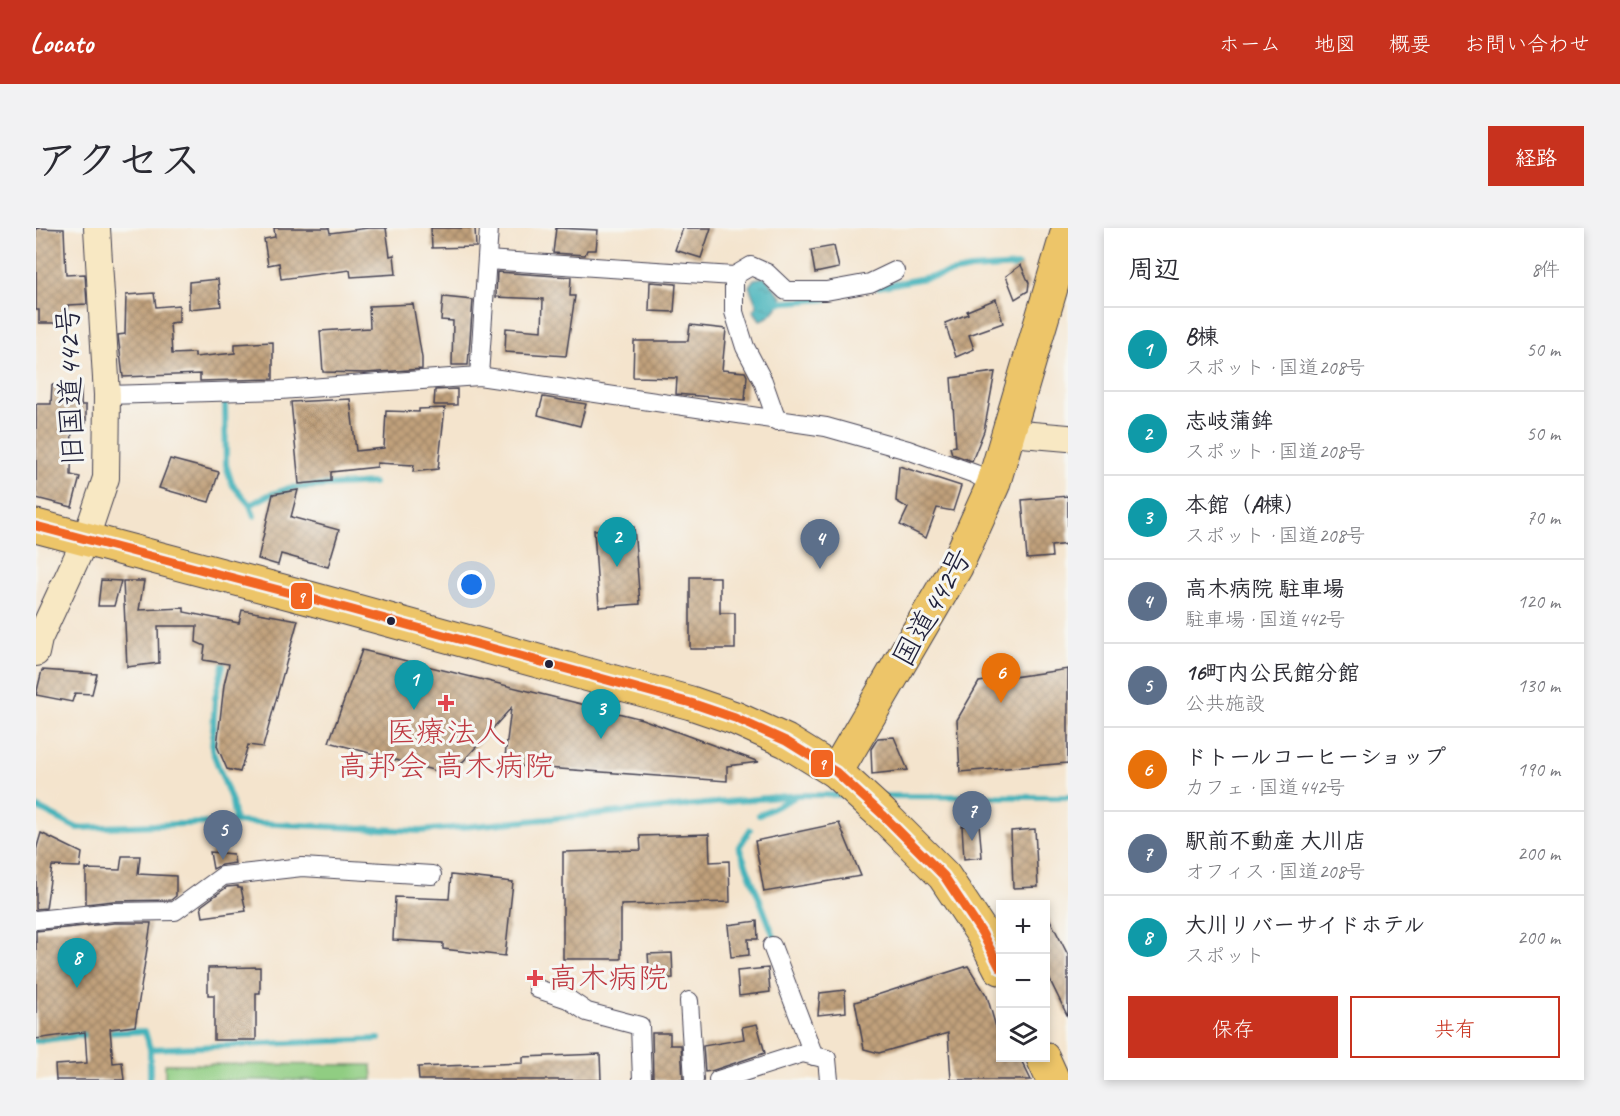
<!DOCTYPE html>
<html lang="ja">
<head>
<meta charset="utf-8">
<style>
  :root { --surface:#fff; --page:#f2f2f3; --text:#2b2b33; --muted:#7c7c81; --line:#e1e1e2; --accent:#c8321e }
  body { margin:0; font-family:Caveat,"Klee One",sans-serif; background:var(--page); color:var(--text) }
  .controls { position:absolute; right:18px; bottom:18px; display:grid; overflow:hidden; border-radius:0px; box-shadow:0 3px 9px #0003 }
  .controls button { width:54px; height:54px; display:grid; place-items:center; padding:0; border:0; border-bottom:2px solid var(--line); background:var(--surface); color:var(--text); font:30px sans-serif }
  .you { position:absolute; left:436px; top:357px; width:21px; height:21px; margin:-15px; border:4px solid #fff; border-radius:50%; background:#1a73e8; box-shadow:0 0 0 9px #1a73e833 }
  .badge { display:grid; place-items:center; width:39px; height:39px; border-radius:50%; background:var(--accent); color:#fff; font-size:20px; font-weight:700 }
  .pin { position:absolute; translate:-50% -50px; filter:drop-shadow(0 2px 3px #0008) }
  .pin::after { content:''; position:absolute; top:32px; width:21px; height:18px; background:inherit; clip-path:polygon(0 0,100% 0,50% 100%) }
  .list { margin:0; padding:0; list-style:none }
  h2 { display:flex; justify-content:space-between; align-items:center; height:78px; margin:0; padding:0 24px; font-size:26px }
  h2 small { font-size:20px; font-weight:400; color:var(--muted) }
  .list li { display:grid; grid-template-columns:39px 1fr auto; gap:18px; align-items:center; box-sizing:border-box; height:84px; padding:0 24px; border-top:2px solid var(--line) }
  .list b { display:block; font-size:22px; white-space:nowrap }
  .list p { margin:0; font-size:20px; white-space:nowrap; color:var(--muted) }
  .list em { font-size:20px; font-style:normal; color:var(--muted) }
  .actions { display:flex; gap:12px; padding:18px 24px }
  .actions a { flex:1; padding:14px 0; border:2px solid var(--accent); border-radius:0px; text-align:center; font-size:21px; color:var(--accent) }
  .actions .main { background:var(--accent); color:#fff }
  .icon { flex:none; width:33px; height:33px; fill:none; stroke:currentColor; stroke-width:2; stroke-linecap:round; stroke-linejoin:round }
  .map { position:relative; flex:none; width:1032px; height:852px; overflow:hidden; border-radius:0px }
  header { display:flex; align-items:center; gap:36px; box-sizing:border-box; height:84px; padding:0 30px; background:var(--accent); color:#fff }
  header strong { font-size:28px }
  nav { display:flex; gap:33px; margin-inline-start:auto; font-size:21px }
  .intro { display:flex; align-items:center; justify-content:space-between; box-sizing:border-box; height:144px; padding:0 36px }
  h1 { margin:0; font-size:42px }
  .button { padding:15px 27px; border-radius:0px; background:var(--accent); color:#fff; font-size:21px; font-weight:700 }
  main { display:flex; gap:36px; padding:0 36px }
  aside { flex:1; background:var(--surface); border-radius:0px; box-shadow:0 3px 9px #0003 }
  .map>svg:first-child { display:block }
  .pitch { fill:#90cd82; stroke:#59785e; stroke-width:1.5 }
  .water { fill:url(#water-ripples); stroke:#326a7a; stroke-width:1.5 }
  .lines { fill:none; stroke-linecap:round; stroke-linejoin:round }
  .stream { stroke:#42b2ba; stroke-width:6 }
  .building { fill:url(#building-cross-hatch) }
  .street-casing { stroke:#423f51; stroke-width:20 }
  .secondary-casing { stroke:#423f51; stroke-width:28 }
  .highway-casing { stroke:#423f51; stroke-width:35 }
  .street { stroke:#fff; stroke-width:18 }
  .secondary { stroke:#f8e8c3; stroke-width:26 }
  .highway { stroke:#edc569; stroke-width:33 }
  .bus-1-casing { stroke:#f6f6f2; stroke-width:14 }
  .bus-1 { stroke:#f26522; stroke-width:9 }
  .bus-dot { fill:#22223b; stroke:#f6f6f2; stroke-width:2 }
  .health-dot { fill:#e0444e; stroke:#f6f6f2; stroke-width:2 }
  .labels { text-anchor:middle; stroke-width:6; stroke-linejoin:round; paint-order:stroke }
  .street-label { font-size:30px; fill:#22223b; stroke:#f6f6f2 }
  .health-label { font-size:30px; fill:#be3a42; stroke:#f6f6f2 }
  .line-badge { stroke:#f6f6f2; stroke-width:2 }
  .badge-label { font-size:16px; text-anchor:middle; font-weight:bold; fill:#fff }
</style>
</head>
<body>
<header>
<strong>Locato</strong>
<nav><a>ホーム</a><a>地図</a><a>概要</a><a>お問い合わせ</a></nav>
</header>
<div class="intro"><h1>アクセス</h1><a class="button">経路</a></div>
<main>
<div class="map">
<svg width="1032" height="852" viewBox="0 0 1032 852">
  <defs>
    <pattern id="water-ripples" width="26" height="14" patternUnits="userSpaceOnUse" patternTransform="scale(1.5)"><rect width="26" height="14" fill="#42b2ba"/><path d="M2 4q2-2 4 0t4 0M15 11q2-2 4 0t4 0" fill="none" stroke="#379098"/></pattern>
    <pattern id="building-cross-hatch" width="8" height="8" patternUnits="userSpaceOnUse" patternTransform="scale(1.5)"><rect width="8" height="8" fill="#c1a17b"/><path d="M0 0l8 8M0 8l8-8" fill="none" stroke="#9c8366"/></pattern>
  </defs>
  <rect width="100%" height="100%" fill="#f6f6f2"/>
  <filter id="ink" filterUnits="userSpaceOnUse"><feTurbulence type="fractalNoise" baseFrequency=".0167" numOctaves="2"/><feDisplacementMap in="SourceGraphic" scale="12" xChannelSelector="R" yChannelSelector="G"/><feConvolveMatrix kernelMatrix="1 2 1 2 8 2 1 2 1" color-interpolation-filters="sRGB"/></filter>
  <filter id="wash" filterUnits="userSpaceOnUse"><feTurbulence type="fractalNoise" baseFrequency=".008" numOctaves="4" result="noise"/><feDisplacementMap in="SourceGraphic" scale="24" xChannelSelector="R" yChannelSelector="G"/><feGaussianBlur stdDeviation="1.35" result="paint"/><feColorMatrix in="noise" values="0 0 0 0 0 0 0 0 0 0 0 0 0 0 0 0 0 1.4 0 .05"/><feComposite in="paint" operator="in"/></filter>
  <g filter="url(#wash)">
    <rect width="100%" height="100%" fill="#f4e4cd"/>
    <path class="pitch" d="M129,836L336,837L337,852H129Z"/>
    <path class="water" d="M729,49L746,69C743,79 735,90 724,92L717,82L721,78L713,58L718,51Z"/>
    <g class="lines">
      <g class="stream">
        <path d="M842,59L935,41L982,38"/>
        <path d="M738,75L791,71"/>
        <path d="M189,174L190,237L196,256L214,277L233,267L253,260L337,255"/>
        <path d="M214,277L218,288"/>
        <path d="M187,437L179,471L176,522L196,574L199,594"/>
        <path d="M842,568L1032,569"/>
        <path d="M0,579L41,600L199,594L384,603L763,567H808"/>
        <path d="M723,587L757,570"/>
        <path d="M714,602L703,619L741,716"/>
        <path d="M66,805L109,803L114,821"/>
        <path d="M0,813L56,806"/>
        <path d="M114,852V821L343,811"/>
      </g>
    </g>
    <g id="blocks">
      <g class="building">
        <path d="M0,0L28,1L30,47L49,46L51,76L32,77L30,95H3V82H0Z"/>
        <path d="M238,0H293L294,5L332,0H350L354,28L358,27L360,46L315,49L314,42L245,51L243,35L232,37L228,11L239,9Z"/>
        <path d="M395,0H439L440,19L396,20Z"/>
        <path d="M520,0L562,2L560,22H551L549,27L517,25Z"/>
        <path d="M647,0H675L665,30L639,22Z"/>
        <path d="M798,18L803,40L779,45L775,22Z"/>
        <path d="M985,37L993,55L992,63L979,71L970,48Z"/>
        <path d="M461,44L535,49L534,68H539L530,128L469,124L470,100L506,103L507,71L460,69Z"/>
        <path d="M182,51L185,78L153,81V54Z"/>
        <path d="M614,54L640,56L638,84L613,83Z"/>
        <path d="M118,65L120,79L143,77V94L134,95L136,126L159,125V129L199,125V116L237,114V151L164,153V146L87,149L82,107L89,106L90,67Z"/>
        <path d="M407,69L437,72L432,137H416L417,93L405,92Z"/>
        <path d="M960,71L967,95L933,107L938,121L920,129L909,95L932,86L931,83Z"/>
        <path d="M377,76L386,130V141L330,145L287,144L284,103L334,100L333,78Z"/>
        <path d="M654,97L690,101L686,142L709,144L711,148L709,172L640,166L641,150L597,149L598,113H652Z"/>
        <path d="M959,144L948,203L936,233L916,226L914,219L920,218L915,150Z"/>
        <path d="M16,157L45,158V177H50V195H36L35,247L44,249L36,279L0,270V176H15Z"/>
        <path d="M421,161V177H398L399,162Z"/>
        <path d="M507,169L550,176L544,198L502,187Z"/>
        <path d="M314,171L320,223L348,220L350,183L383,184V181L409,180L402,241L377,244L378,237L341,235V239L295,244V253L263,256L255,174Z"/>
        <path d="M134,231L183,244L173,274L123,260Z"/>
        <path d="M863,238L925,258L917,283L901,280L890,310L864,297L872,280L860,273Z"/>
        <path d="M262,262L255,289L303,302L292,339L245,326L242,337L222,331L237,266Z"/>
        <path d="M1032,268V316L1015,318L1016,329L991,331L986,272Z"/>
        <path d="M598,299L604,376L563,379L558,302Z"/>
        <path d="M654,349H684V385H699V421H654Z"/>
        <path d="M65,352L85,353L78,378H62Z"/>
        <path d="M87,353H108L103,382L148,380V384L203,395L206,382L262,392L227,519L212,517L204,544L191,541L181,518L188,457L193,436L167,432L169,418L160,414L161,398H122L123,435L91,439Z"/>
        <path d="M326,422L606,491L723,534L691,538V553L468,537L475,480L415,547L293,514Z"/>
        <path d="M1032,441V535L924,544L921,492L943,454Z"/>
        <path d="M6,442L61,446L56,466L39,465L36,474L0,467Z"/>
        <path d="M858,509L872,542L836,546L835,521L842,510Z"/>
        <path d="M803,595L825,648L728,664L719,613Z"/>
        <path d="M943,596L946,629L928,631L926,598Z"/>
        <path d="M999,601L1002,659L977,660L975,603Z"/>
        <path d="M5,605L46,625L44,639L16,638L10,680L0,681V622Z"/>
        <path d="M673,606L674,634L693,633L694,674L585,677V731H527V624L605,622L604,608Z"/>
        <path d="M174,624L197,626L199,635L185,637L177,641Z"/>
        <path d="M86,628H104L102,646L140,648V668L135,672L77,673L50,676V641L84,642Z"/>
        <path d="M415,647L477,654L469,728L407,721V715L357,712L359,669L413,671Z"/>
        <path d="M202,658V660H205L210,683L167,689L165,678L191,659Z"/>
        <path d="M1010,684L1032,727V789L1010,744Z"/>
        <path d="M721,693L722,711H712L713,727L695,729L692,697Z"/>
        <path d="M78,695H115L99,798L74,801L77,835L86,834L88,852H20L19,837L51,835L49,804L0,811V703Z"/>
        <path d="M636,725L637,750L614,752L612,726Z"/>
        <path d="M932,738L951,768L964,813V830H984L995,852H915L912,805L843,825L828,821L819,774Z"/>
        <path d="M224,739V765H220V812H178V767H172V740Z"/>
        <path d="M732,740L734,764L703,768L701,743Z"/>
        <path d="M809,762L810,784L782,787L784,765Z"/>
        <path d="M721,796L729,825L675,843L669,844L667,818L708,811L706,799Z"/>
        <path d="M616,805H634V817H645L647,852H617Z"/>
        <path d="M564,826L565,852H383L382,839L487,835V829Z"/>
      </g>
    </g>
  </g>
  <g filter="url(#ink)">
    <use href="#blocks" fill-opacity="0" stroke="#423f51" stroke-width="1.5"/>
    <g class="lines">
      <defs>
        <g id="street">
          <path d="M451,32L698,48V84L709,119L727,153L741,193"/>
          <path d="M698,48L715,38L731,45L750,63H790L834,55L859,43"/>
          <path d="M443,148L453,0"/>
          <path d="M71,167L244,162L443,148L790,199L872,222L939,246L957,257"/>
          <path d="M0,692L77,684L139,683L187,648L266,639L396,647"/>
          <path d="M736,718L778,828"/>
          <path d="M502,761L532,771L551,784L604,798L606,852"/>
          <path d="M653,773L658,852"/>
          <path d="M682,852L767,825L791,831L793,852"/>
        </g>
        <g id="secondary">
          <path d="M973,205L1032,210"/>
          <path d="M0,425L3,411L50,310L70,250L71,167L61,0"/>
        </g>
        <g id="highway">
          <path d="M0,298L273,370L655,475L699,490L750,513L800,544L847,587L908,648L946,705L964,740"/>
          <path d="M800,544L920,339L957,257L1032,2"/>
          <path d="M1007,830L1017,852"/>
        </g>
      </defs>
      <use href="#street" class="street-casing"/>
      <use href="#secondary" class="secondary-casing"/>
      <use href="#highway" class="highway-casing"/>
      <use href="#street" class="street"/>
      <use href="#secondary" class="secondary"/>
      <use href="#highway" class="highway"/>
      <defs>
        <path id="bus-1" d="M0,298L273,370L655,475L699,490L750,513L800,544L847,587L908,648L946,705L964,740"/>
      </defs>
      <use href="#bus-1" class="bus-1-casing"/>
      <use href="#bus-1" class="bus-1"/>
    </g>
  </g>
  <g class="bus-dot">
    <circle cx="355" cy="393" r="5"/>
    <circle cx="513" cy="436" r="5"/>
  </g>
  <g class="health-dot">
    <path d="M407 466h6v6h6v6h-6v6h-6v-6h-6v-6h6z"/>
    <path d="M496 741h6v6h6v6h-6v6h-6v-6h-6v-6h6z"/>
  </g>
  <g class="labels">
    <g class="street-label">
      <text transform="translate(34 158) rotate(-92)" y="10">旧国道442号</text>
      <text transform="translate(896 379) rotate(-61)" y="10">国道442号</text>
    </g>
    <g class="health-label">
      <text x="410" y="514">医療法人<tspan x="410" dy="34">高邦会 高木病院</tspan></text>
      <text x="512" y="760" text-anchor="start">高木病院</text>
    </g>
  </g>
  <g class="line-badge">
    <rect x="254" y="354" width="23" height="28" rx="6" fill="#f26522"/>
    <rect x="774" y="521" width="24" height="29" rx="6" fill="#f26522"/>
  </g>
  <g class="badge-label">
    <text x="265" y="374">9</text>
    <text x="786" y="541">9</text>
  </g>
</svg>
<div class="controls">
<button>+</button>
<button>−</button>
<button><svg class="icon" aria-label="layers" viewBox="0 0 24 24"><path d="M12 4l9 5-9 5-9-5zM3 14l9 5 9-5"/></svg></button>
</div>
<div class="you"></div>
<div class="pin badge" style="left:378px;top:482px;background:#0f9aa8">1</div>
<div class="pin badge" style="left:581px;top:339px;background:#0f9aa8">2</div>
<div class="pin badge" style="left:565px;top:511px;background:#0f9aa8">3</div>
<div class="pin badge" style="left:784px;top:341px;background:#5c6f8a">4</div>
<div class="pin badge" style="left:187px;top:632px;background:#5c6f8a">5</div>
<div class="pin badge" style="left:965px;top:475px;background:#e8710a">6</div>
<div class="pin badge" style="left:936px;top:613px;background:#5c6f8a">7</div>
<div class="pin badge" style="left:41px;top:760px;background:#0f9aa8">8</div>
</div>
<aside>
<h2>周辺<small>8件</small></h2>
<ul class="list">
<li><span class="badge" style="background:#0f9aa8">1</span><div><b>B棟</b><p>スポット · 国道208号</p></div><em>50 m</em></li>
<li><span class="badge" style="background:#0f9aa8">2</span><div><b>志岐蒲鉾</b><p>スポット · 国道208号</p></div><em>50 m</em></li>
<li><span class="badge" style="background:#0f9aa8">3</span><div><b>本館（A棟）</b><p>スポット · 国道208号</p></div><em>70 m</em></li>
<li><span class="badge" style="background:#5c6f8a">4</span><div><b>高木病院 駐車場</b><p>駐車場 · 国道442号</p></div><em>120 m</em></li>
<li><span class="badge" style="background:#5c6f8a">5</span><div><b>16町内公民館分館</b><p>公共施設</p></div><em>130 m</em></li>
<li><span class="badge" style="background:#e8710a">6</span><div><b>ドトールコーヒーショップ</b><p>カフェ · 国道442号</p></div><em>190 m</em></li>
<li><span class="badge" style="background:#5c6f8a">7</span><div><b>駅前不動産 大川店</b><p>オフィス · 国道208号</p></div><em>200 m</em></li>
<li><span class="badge" style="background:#0f9aa8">8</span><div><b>大川リバーサイドホテル</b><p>スポット</p></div><em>200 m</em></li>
</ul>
<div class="actions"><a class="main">保存</a><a>共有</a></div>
</aside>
</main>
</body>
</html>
